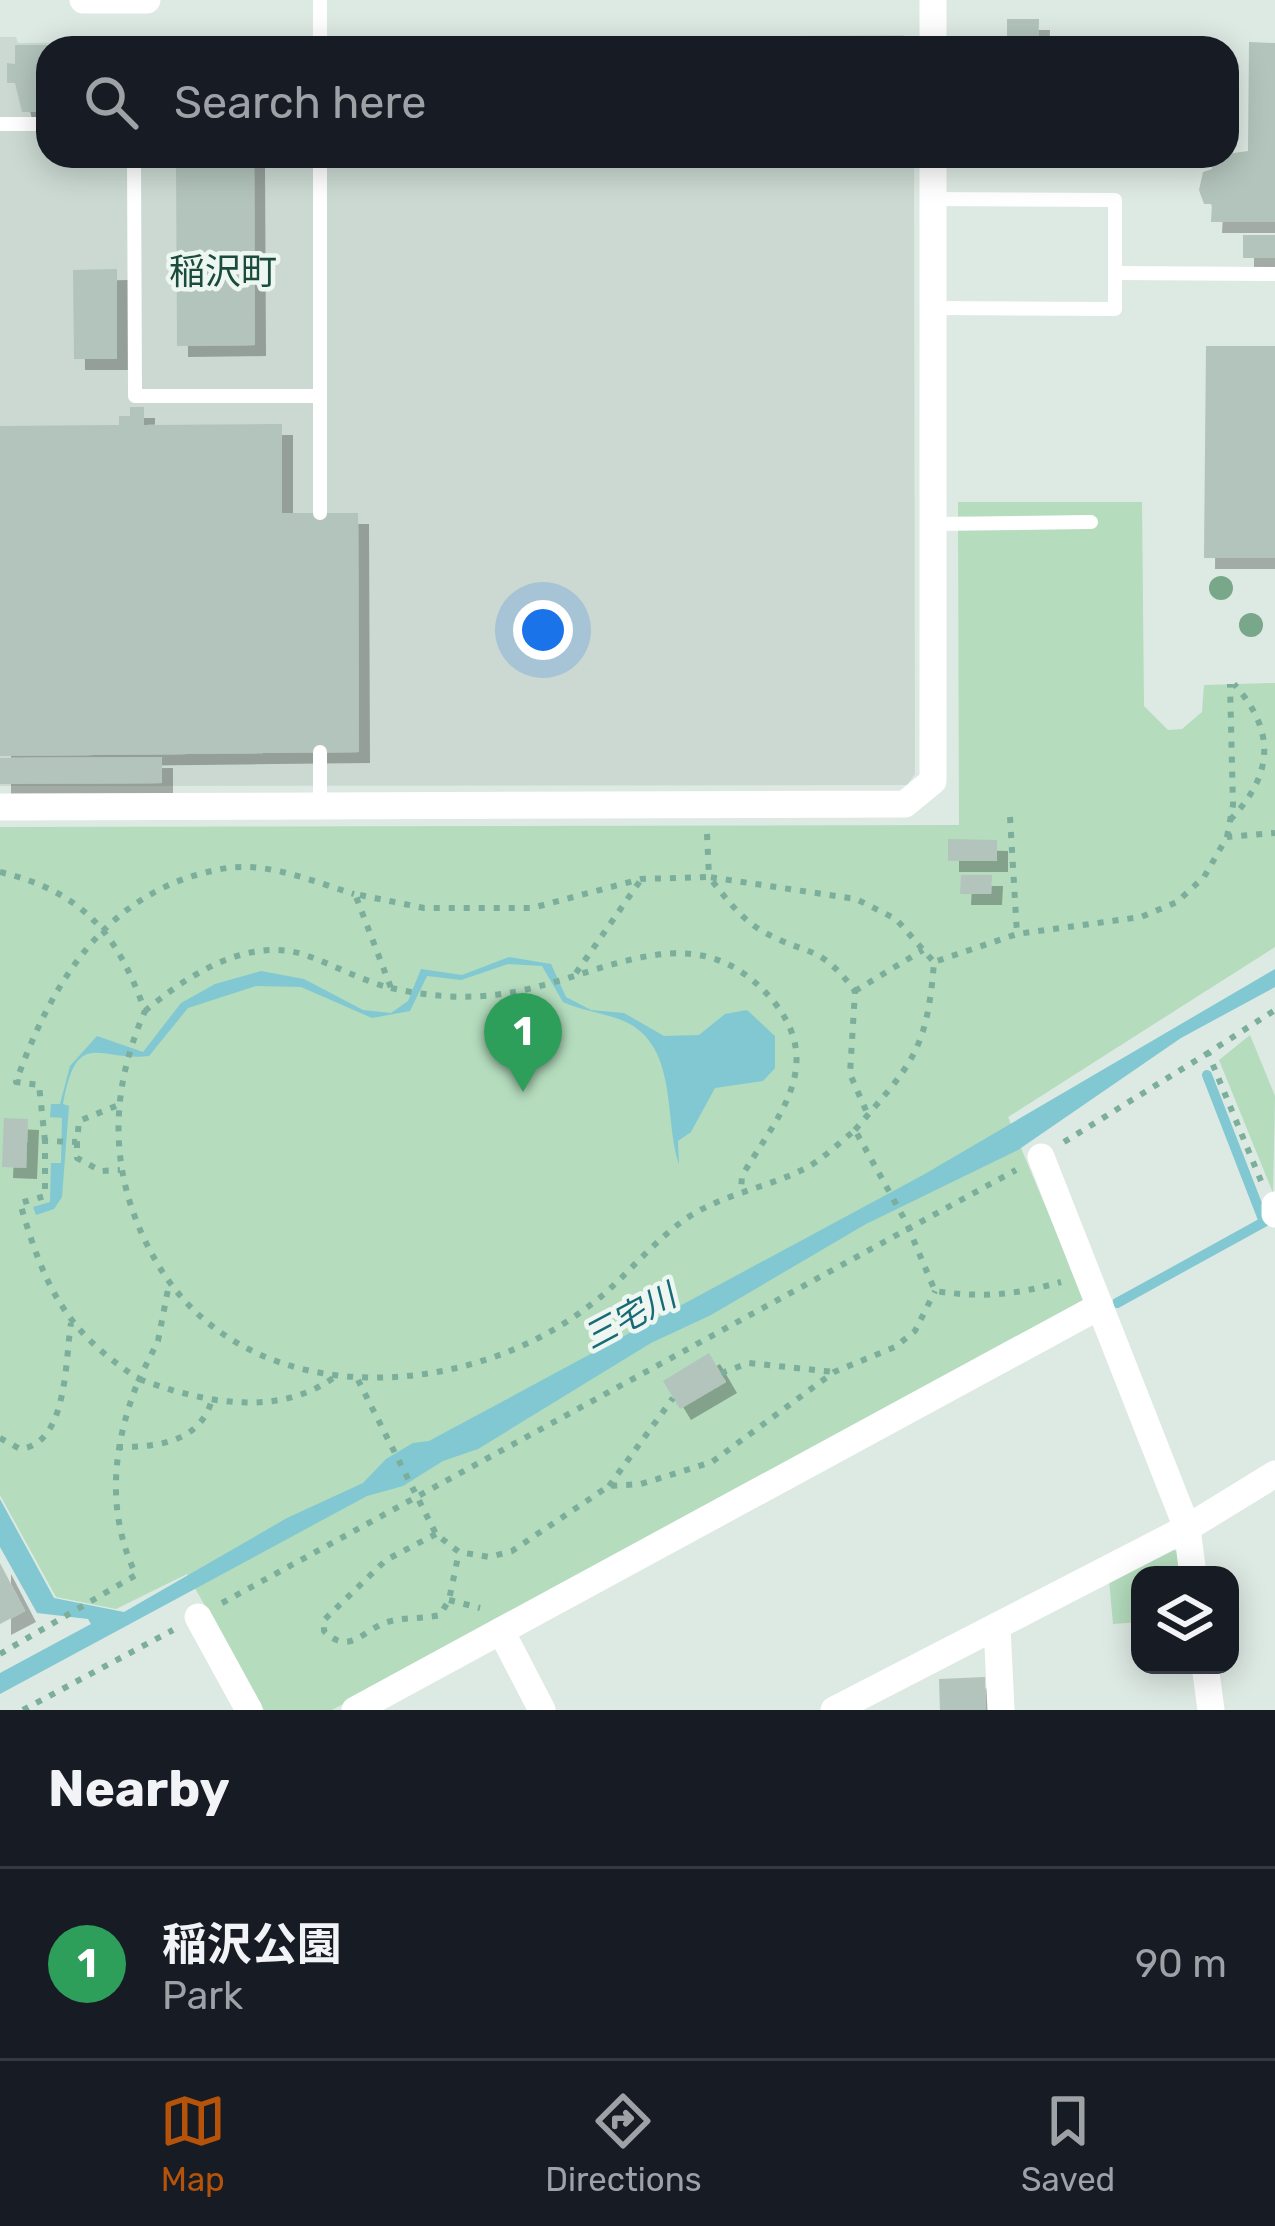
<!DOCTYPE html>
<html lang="en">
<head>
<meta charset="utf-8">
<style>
  :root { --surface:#171b24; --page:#20242c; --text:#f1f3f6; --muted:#9ea1a6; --line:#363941; --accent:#b45309 }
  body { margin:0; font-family:Rubik,"Noto Sans JP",sans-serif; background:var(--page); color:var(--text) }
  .controls { position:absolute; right:36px; bottom:36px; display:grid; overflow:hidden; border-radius:24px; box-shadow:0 6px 30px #0003 }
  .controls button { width:108px; height:108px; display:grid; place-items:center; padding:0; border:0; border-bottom:3px solid var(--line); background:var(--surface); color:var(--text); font:60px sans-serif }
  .you { position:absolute; left:543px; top:630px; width:42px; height:42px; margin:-30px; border:9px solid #fff; border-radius:50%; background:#1a73e8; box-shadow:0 0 0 18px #1a73e833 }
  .badge { display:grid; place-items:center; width:78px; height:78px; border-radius:50%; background:var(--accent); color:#fff; font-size:39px; font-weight:700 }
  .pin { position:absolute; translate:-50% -99px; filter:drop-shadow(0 3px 6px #0008) }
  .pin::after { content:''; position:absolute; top:63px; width:42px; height:36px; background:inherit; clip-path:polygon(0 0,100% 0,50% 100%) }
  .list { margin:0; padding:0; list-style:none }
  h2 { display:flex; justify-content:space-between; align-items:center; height:156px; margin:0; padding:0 48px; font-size:51px }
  h2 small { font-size:39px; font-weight:400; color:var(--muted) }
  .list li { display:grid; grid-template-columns:78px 1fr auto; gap:36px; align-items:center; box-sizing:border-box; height:192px; padding:0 48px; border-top:3px solid var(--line) }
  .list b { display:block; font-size:45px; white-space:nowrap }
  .list p { margin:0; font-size:39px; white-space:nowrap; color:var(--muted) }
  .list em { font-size:39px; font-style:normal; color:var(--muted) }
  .icon { flex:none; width:66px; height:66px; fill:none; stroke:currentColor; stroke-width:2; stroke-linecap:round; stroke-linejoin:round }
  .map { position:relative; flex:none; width:1275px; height:1710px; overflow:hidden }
  .search { position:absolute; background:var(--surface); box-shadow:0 6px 30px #0003; left:36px; right:36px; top:36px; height:132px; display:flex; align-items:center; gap:30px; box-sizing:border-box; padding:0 42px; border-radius:36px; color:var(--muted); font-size:45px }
  .sheet { height:348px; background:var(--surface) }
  nav { display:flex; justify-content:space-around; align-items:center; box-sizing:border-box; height:168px; border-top:3px solid var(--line); background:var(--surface); font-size:33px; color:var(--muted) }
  nav a { display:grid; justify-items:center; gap:6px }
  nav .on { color:var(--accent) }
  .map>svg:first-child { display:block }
  .built { fill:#cbd9d2 }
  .green { fill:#b4dcbd }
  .water { fill:#81c8d2 }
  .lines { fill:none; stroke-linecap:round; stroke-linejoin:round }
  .stream { stroke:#81c8d2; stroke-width:10 }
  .building { fill:#b2c4bc; filter:url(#shadow) }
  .path { stroke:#7cae9c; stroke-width:6; stroke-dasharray:6 9; stroke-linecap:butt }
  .lane { stroke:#fff; stroke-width:14 }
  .street { stroke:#fff; stroke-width:27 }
  .tree { fill:#79a78a }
  .labels { text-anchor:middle; stroke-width:9; stroke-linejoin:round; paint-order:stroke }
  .water-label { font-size:33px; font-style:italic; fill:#176a76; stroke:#edf6f1 }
  .quarter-label { font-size:36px; fill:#1a4b3d; stroke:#edf6f1 }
</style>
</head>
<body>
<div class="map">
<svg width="1275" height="1710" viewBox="0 0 1275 1710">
  <defs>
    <filter id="shadow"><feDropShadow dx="11" dy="11" stdDeviation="0" flood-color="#0004"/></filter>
  </defs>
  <rect width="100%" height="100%" fill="#dde9e3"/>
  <path class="built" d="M904,35L913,48H48V156H914L915,774L907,785L0,786V37H16L18,43Z"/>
  <g class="green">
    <path d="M958,502H1142L1144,706L1168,730L1182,729L1202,712L1204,685L1275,683V947L1008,1117L1085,1301L332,1710H264L187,1574L116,1609L56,1597L0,1495V827L959,825Z"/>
    <path d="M1250,1035L1275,1096L1273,1193L1219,1060Z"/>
    <path d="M1168,1549L1177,1551L1180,1575H1140V1622L1113,1624L1109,1579Z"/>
  </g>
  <g class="water">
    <path d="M509,957L551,964L566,997L591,1010L624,1013L664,1036L699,1035L725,1014L747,1010L775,1036V1068L763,1081L715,1088L691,1132L678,1141L679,1164C664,1120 678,1049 628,1023C608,1013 584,1012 563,1002L542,966L508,964L461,980L427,976L410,1011L372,1018L301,987L256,986L188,1008L149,1056C99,1062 77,1026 63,1104L69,1106L62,1197L54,1209L36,1215L33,1207L50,1202L51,1163H61L62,1118L50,1117L51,1104H60L70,1066L97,1036L143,1052L181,1003L215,984L261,971L304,979L363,1010L391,1013L408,1001L421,969L462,975Z"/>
    <path d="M1275,969V987L1181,1038L1018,1150L866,1224L711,1315L651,1343L478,1449L443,1461L403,1486L367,1496L0,1694V1673L91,1624L88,1619L37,1613L0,1547V1499L54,1598L124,1612L287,1518L363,1483L386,1459L413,1443L429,1441L923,1175Z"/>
  </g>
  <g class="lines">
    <path class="stream" d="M1117,1303L1264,1222L1207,1075"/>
  </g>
  <g class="building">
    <path d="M1007,19H1039L1038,48H1007Z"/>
    <path d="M1249,42L1275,43V222H1211L1212,204H1204L1199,190L1203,172L1212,169V156L1248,151Z"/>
    <path d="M15,45H48V112H22L15,83H7V63L15,64Z"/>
    <path d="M176,156H254L255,345L177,346Z"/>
    <rect x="1243" y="235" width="32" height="23"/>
    <path d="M117,269V359H74L73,270Z"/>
    <path d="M1206,346H1275V558H1204Z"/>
    <path d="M130,407H144V425L282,424V513H358L359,752L0,756V426L119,425V416H130Z"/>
    <path d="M162,757V783L0,784V758Z"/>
    <path d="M948,839L997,840V861H948Z"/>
    <path d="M961,875H992L991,894H960Z"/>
    <path d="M4,1118L28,1119L26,1168L2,1167Z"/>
    <path d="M709,1353L726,1382L680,1409L663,1381Z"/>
    <path d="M0,1563L25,1611L0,1624Z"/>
    <path d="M985,1677L986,1710H940L939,1679Z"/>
  </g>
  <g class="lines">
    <g class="path">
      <path d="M1010,817L1017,934"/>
      <path d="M1230,820C1275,773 1275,730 1234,684"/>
      <path d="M707,834L709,877L856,899L896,919L933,961"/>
      <path d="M1227,837L1233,805L1230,684"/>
      <path d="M0,872C83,892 117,933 145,1011C107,1097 109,1181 157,1263C245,1413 461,1402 585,1309C622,1283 649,1244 687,1218C723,1194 766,1188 804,1169C822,1160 839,1143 855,1130L906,1222L935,1291C981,1298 1016,1295 1061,1282"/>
      <path d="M576,973L640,881"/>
      <path d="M391,988C436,998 474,1000 519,991C612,972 699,911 774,1002C827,1068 774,1120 742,1176L741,1190"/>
      <path d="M855,991L923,950"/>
      <path d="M145,1011C185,977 246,937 302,954C333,964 359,980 391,988L355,894L424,908H532L641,879L709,877C725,897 740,918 762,931C808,957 818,942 855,991L850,1074L868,1115"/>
      <path d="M116,1106L79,1121L77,1142L45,1141V1196L20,1203C44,1286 65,1331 139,1379L158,1341L169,1284"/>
      <path d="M855,1130C911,1064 927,1053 934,962L1017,934L1141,917L1177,902L1204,877L1227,837L1275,833"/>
      <path d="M45,1141L39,1085L16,1082C53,979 109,887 227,868C269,862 315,882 354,894"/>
      <path d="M77,1142V1158L101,1171L120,1170"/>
      <path d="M1064,1142L1208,1053"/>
      <path d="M1261,1181L1208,1053L1275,1010"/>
      <path d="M721,1373L749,1363L834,1372"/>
      <path d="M358,1380L436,1534L459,1552L489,1557L512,1551L609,1486L641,1484L712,1462L834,1372L895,1347L915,1331L935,1291"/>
      <path d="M0,1438L20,1449C68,1444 65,1360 71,1323"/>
      <path d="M117,1447C154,1447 197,1444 211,1403"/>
      <path d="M609,1486L673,1398"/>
      <path d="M436,1534L386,1560L324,1620V1631C351,1658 364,1627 391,1621C407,1617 423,1619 440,1615L449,1600L459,1552"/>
      <path d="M449,1600L480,1608"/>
      <path d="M222,1603L1016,1170"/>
      <path d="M0,1654L136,1575C105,1510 113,1444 139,1379C201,1402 278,1419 336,1376"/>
      <path d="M23,1710L173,1630"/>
    </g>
    <g class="lane">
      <path d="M320,0V48"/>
      <path d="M0,124H48"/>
      <path d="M134,156L135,396H320"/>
      <path d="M320,156V513"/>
      <path d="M1115,273L1275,274"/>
      <path d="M933,308L1115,309V200L933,199"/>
      <path d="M933,524L1091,522"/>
      <path d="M320,807V752"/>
    </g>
    <g class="street">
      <path d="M83,0H147"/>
      <path d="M933,0V48"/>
      <path d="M0,807L905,804L933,781V156"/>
      <path d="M1041,1157L1187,1528L1193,1575"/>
      <path d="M1275,1205V1214"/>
      <path d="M198,1617L249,1710"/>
      <path d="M997,1626L1001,1710"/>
      <path d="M501,1631L542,1710"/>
      <path d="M1205,1665L1211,1710"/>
      <path d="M355,1710L1100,1306"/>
      <path d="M834,1710L1187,1528L1275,1474"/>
    </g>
  </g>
  <g class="tree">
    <circle cx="1221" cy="588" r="12"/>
    <circle cx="1251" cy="625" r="12"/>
  </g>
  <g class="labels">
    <g class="water-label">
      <text transform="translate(629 1316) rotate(-28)" y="12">三宅川</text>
    </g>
    <g class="quarter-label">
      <text x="223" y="284">稲沢町</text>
    </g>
  </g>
</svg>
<div class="controls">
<button><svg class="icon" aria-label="layers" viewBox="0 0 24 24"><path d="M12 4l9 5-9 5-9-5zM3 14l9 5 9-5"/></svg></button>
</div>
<div class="you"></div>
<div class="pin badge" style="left:523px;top:1092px;background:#2e9e5b">1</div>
<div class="search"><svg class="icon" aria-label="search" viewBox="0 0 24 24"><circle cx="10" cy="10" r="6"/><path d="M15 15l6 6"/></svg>Search here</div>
</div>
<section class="sheet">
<h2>Nearby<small></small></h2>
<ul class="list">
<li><span class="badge" style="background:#2e9e5b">1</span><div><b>稲沢公園</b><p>Park</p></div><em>90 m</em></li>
</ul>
</section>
<nav>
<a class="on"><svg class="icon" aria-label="map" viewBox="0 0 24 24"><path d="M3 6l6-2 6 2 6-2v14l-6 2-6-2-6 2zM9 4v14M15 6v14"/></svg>Map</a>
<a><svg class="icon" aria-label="directions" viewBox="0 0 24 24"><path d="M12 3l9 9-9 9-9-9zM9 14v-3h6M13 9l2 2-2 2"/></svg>Directions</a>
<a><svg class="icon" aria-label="saved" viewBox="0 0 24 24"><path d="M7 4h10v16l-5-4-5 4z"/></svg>Saved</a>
</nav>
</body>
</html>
